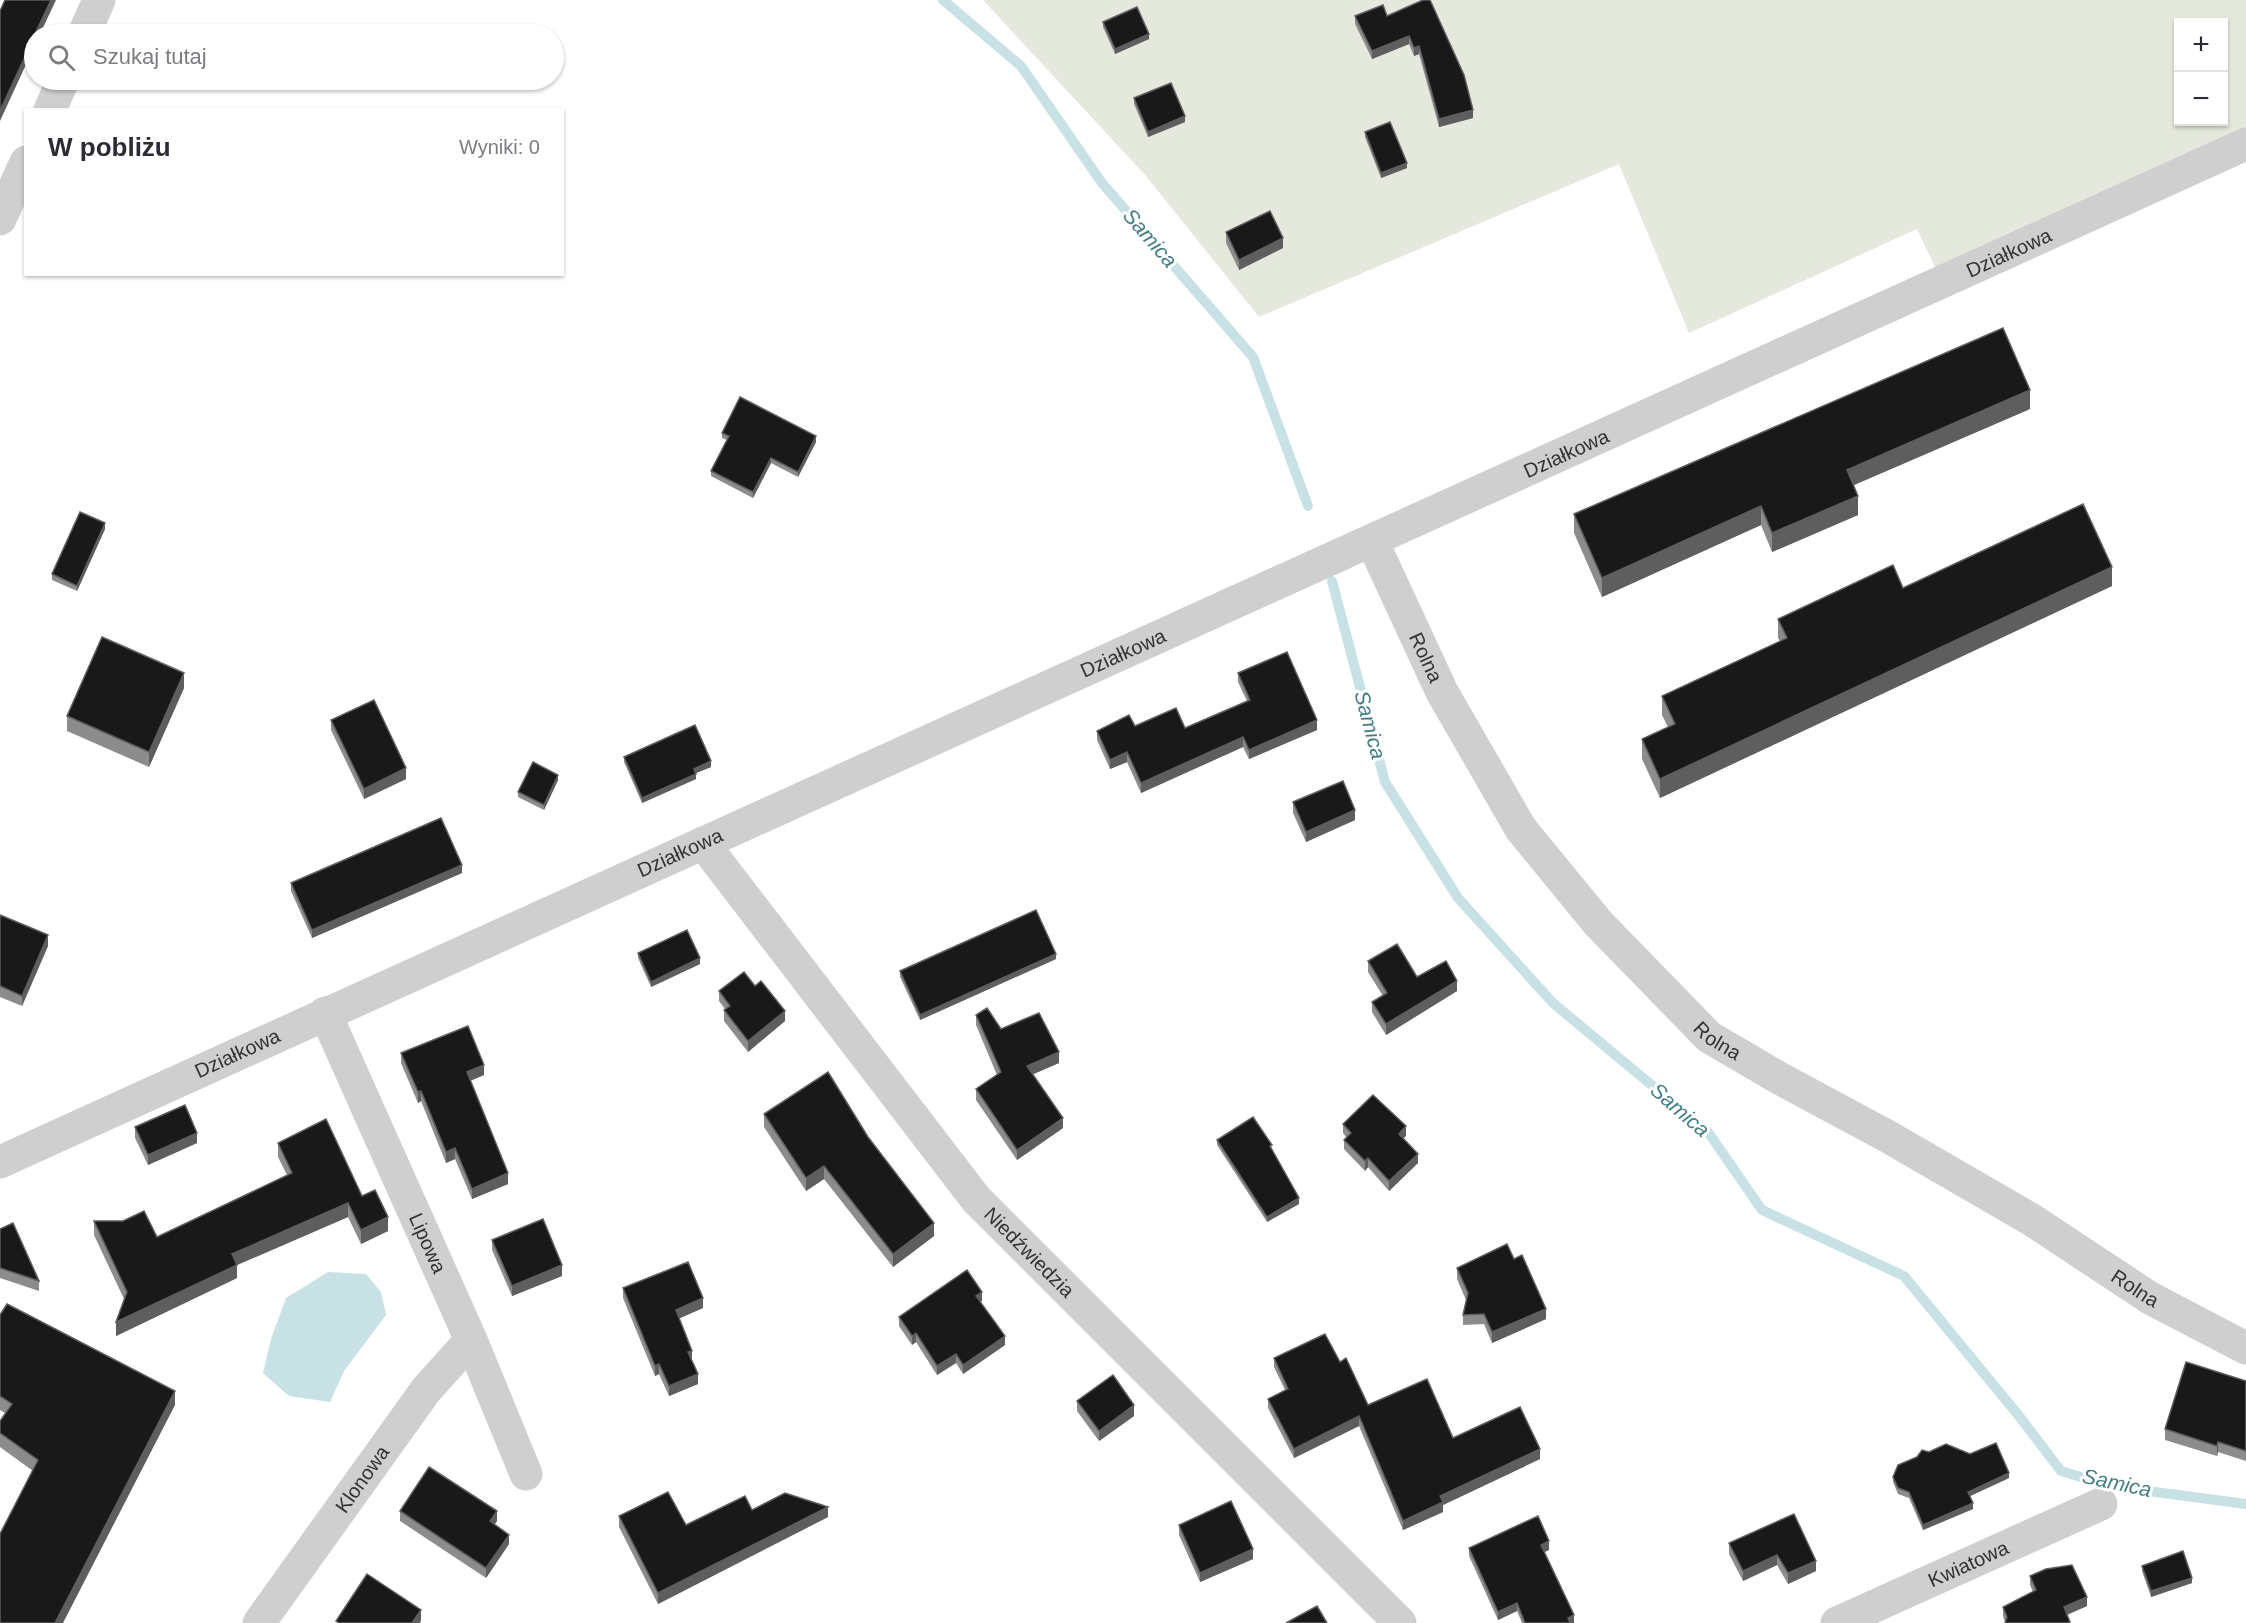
<!DOCTYPE html>
<html lang="pl">
<head>
<meta charset="utf-8">
<style>
  :root { --surface:#fff; --page:#f7f7f7; --text:#2b2b33; --muted:#7c7c81; --line:#e1e1e2 }
  body { margin:0; font-family:Helvetica,sans-serif; background:var(--page); color:var(--text) }
  .controls { position:absolute; right:18px; top:18px; display:grid; overflow:hidden; border-radius:0px; box-shadow:0 2px 4px #0004 }
  .controls button { width:54px; height:54px; display:grid; place-items:center; padding:0; border:0; border-bottom:2px solid var(--line); background:var(--surface); color:var(--text); font:30px sans-serif }
  .list { margin:0; padding:0; list-style:none }
  h2 { display:flex; justify-content:space-between; align-items:center; height:78px; margin:0; padding:0 24px; font-size:26px }
  h2 small { font-size:20px; font-weight:400; color:var(--muted) }
  .icon { flex:none; width:33px; height:33px; fill:none; stroke:currentColor; stroke-width:2; stroke-linecap:round; stroke-linejoin:round }
  .map { position:relative; flex:none; width:2246px; height:1623px; overflow:hidden }
  .search { position:absolute; background:var(--surface); box-shadow:0 2px 4px #0004; left:24px; top:24px; width:540px; height:66px; display:flex; align-items:center; gap:15px; box-sizing:border-box; padding:0 21px; border-radius:33px; color:var(--muted); font-size:22px }
  .panel { position:absolute; background:var(--surface); box-shadow:0 2px 4px #0004; left:24px; top:108px; width:540px; height:168px; border-radius:0px }
  .map>svg:first-child { display:block }
  .green { fill:#e5e8dc; fill-rule:evenodd }
  .water { fill:#c8e1e4 }
  .lines { fill:none; stroke-linecap:round; stroke-linejoin:round }
  .stream { stroke:#c8e1e4; stroke-width:10 }
  .street { stroke:#cfcfcf; stroke-width:33 }
  .wall { fill:#8c8c8c }
  .shaded-wall { fill:#5e5e5e }
  .building { fill:#191919; stroke:#5e5e5e; stroke-width:1.5 }
  .labels { text-anchor:middle; stroke-width:6; stroke-linejoin:round; paint-order:stroke }
  .street-label { font-size:20px; fill:#323232; stroke:#fff }
  .water-label { font-size:21px; font-style:italic; fill:#447d87; stroke:#fff }
</style>
</head>
<body>
<div class="map">
<svg width="2246" height="1623" viewBox="0 0 2246 1623">
  <rect width="100%" height="100%" fill="#fff"/>
  <path class="green" d="M983,0H2246V128L1936,269L1917,229L1689,333L1619,164L1259,317L1146,176ZM2178,22H2224V122H2178Z"/>
  <path class="water" d="M328,1272L366,1274L381,1292L386,1315L344,1371L330,1402L289,1396L263,1373L271,1339L286,1298Z"/>
  <g class="lines">
    <g class="stream">
      <path d="M943,0L1021,66L1102,183L1253,357L1308,506"/>
      <path d="M1332,581L1385,782L1458,898L1553,1003L1708,1132L1762,1210L1904,1276L2019,1416L2061,1471L2110,1486L2246,1504"/>
    </g>
    <g class="street">
      <path d="M84,34L99,0"/>
      <path d="M50,110L63,80"/>
      <path d="M0,219L26,162"/>
      <path id="s1" d="M1373,543L1442,692L1521,829L1598,923L1709,1037L1779,1078L1887,1136L2032,1220L2150,1298L2246,1348"/>
      <path id="s2" d="M703,843L976,1199L1400,1623"/>
      <path id="s3" d="M325,1013L471,1340L526,1474"/>
      <path id="s4" d="M0,1162C747,818 1499,488 2246,144"/>
      <path id="s5" d="M259,1623L426,1390L471,1340"/>
      <path id="s6" d="M1837,1623L2101,1504"/>
    </g>
  </g>
  <g class="wall">
    <path d="M1423,0L1473,118L1439,127L1419,54L1414,56L1409,44L1372,59L1355,24V16H1387Z"/>
    <path d="M1103,22L1149,39L1115,54L1103,27Z"/>
    <path d="M1134,98L1185,122L1148,137L1134,104Z"/>
    <path d="M1365,132L1407,168L1381,178L1365,137Z"/>
    <path d="M1226,232L1283,248L1239,270L1226,243Z"/>
    <path d="M2030,409L1854,485L1858,515L1772,552L1761,525L1602,597L1574,533V514Z"/>
    <path d="M722,433L816,442L798,477L771,463L753,498L711,476V471L727,440L722,438Z"/>
    <path d="M105,529L77,591L52,580V574Z"/>
    <path d="M2112,586L1660,798L1642,759V739L1668,727L1662,715V696L1780,641L1778,638V619L1903,588Z"/>
    <path d="M1238,673L1317,730L1249,759L1243,747L1141,793L1127,762L1110,769L1097,740V731L1135,726L1185,728L1247,701L1238,682Z"/>
    <path d="M184,688L149,767L67,731V716Z"/>
    <path d="M331,720L406,779L364,799L331,730Z"/>
    <path d="M624,757L711,767L696,773V779L642,803L624,762Z"/>
    <path d="M558,780L544,810L518,797V792Z"/>
    <path d="M1293,802L1355,820L1306,842L1293,813Z"/>
    <path d="M462,873L312,938L291,891V883Z"/>
    <path d="M0,915L48,946L22,1006L0,997Z"/>
    <path d="M638,953L700,964L651,987L638,958Z"/>
    <path d="M1056,959L920,1020L900,977V971Z"/>
    <path d="M1368,961L1417,977L1457,991L1386,1035L1372,1012V1002L1383,996L1368,972Z"/>
    <path d="M755,986L785,1021L748,1052L724,1021V1010L725,1009L719,1001V991Z"/>
    <path d="M976,1015L1001,1029L1059,1063L1033,1074L1063,1128L1017,1160L976,1100V1089L997,1075L976,1025Z"/>
    <path d="M401,1053L484,1075L470,1081L508,1184L472,1199L455,1159L446,1163L421,1101L418,1103L401,1063Z"/>
    <path d="M764,1114L868,1137L934,1236L893,1267L824,1179L806,1191L764,1127Z"/>
    <path d="M1343,1124L1406,1136L1403,1138L1418,1163L1389,1191L1368,1167L1365,1171L1344,1149V1140L1346,1137L1343,1133Z"/>
    <path d="M135,1127L197,1143L148,1165L135,1138Z"/>
    <path d="M1217,1140L1272,1150L1299,1204L1267,1222L1217,1145Z"/>
    <path d="M278,1143L362,1196L388,1231L361,1244L348,1217L237,1265V1278L116,1336L124,1299L94,1235V1221L157,1237L287,1175L278,1157Z"/>
    <path d="M0,1229L39,1281V1291L0,1278Z"/>
    <path d="M492,1240L562,1276L512,1296L492,1250Z"/>
    <path d="M1514,1259L1546,1319L1492,1343L1484,1324L1463,1325V1315L1466,1300L1457,1279V1268Z"/>
    <path d="M623,1288L703,1308L679,1318L692,1360L698,1384L669,1396L659,1374L655,1376L623,1298Z"/>
    <path d="M982,1301L980,1302L1005,1345L963,1374L956,1363L937,1375L916,1342L912,1345L899,1326V1317Z"/>
    <path d="M0,1315L175,1405L33,1471L0,1447V1421L5,1413L0,1410Z"/>
    <path d="M1274,1358L1340,1362L1368,1405L1453,1438L1540,1459L1443,1505V1512L1403,1530L1359,1426L1294,1458L1268,1408V1399L1285,1390L1274,1367Z"/>
    <path d="M2246,1381V1461L2218,1452L2217,1456L2165,1440V1429Z"/>
    <path d="M1077,1401L1134,1416L1099,1441L1077,1411Z"/>
    <path d="M1893,1477L2009,1478L1970,1496L1973,1509L1923,1530L1909,1498L1898,1494L1893,1482Z"/>
    <path d="M400,1511L497,1521L494,1524L509,1544L486,1578L400,1521Z"/>
    <path d="M1794,1514L1816,1571L1788,1584L1777,1565L1743,1581L1729,1554V1543Z"/>
    <path d="M619,1516L686,1525L828,1517L658,1604L619,1527Z"/>
    <path d="M1179,1525L1253,1559L1200,1582L1179,1535Z"/>
    <path d="M1469,1548L1549,1550L1544,1552L1574,1623H1522L1517,1611L1498,1620L1469,1556Z"/>
    <path d="M2142,1566L2192,1583L2151,1597L2142,1571Z"/>
    <path d="M2030,1576L2087,1606L2067,1615L2070,1623L2005,1622L2003,1616V1607L2033,1592L2030,1585Z"/>
  </g>
  <g class="shaded-wall">
    <path d="M51,0H56L40,34H35Z"/>
    <path d="M1149,34V39L1115,54V49Z"/>
    <path d="M1409,36V44L1372,59V51Z"/>
    <path d="M34,37V47L0,121V111Z"/>
    <path d="M1419,46V54L1414,56V48Z"/>
    <path d="M1473,110V118L1439,127V119Z"/>
    <path d="M1185,116V122L1148,137V132Z"/>
    <path d="M1407,163V168L1381,178V173Z"/>
    <path d="M1283,238V248L1239,270V260Z"/>
    <path d="M2030,390V409L1847,488V470Z"/>
    <path d="M816,436V442L798,477V472Z"/>
    <path d="M771,458V463L753,498V492Z"/>
    <path d="M1858,496V515L1772,552V533Z"/>
    <path d="M1761,506V525L1602,597V578Z"/>
    <path d="M105,523V529L77,591V586Z"/>
    <path d="M2112,567V586L1660,798V779Z"/>
    <path d="M184,673V688L149,767V752Z"/>
    <path d="M1317,720V730L1249,759V750Z"/>
    <path d="M1243,737V747L1141,793V783Z"/>
    <path d="M1127,752V762L1110,769V760Z"/>
    <path d="M711,761V767L694,774V769Z"/>
    <path d="M406,768V779L364,799V789Z"/>
    <path d="M696,774V779L642,803V798Z"/>
    <path d="M558,775V780L544,810V805Z"/>
    <path d="M1355,810V820L1306,842V832Z"/>
    <path d="M462,865V873L312,938V930Z"/>
    <path d="M48,935V946L22,1006V996Z"/>
    <path d="M1056,954V959L920,1020V1015Z"/>
    <path d="M700,958V964L651,987V982Z"/>
    <path d="M1457,981V991L1386,1035V1024Z"/>
    <path d="M785,1011V1021L748,1052V1041Z"/>
    <path d="M1059,1052V1063L1027,1077V1066Z"/>
    <path d="M484,1065V1075L467,1082V1072Z"/>
    <path d="M421,1091V1101L418,1103V1092Z"/>
    <path d="M1063,1118V1128L1017,1160V1150Z"/>
    <path d="M1406,1126V1136L1399,1143V1134Z"/>
    <path d="M197,1133V1143L148,1165V1155Z"/>
    <path d="M455,1148V1159L446,1163V1152Z"/>
    <path d="M1418,1154V1163L1389,1191V1181Z"/>
    <path d="M1368,1158V1167L1365,1171V1161Z"/>
    <path d="M824,1166V1179L806,1191V1178Z"/>
    <path d="M508,1173V1184L472,1199V1189Z"/>
    <path d="M1299,1198V1204L1267,1222V1217Z"/>
    <path d="M348,1203V1217L237,1265V1278L116,1336V1322L232,1254Z"/>
    <path d="M388,1217V1231L361,1244V1230Z"/>
    <path d="M934,1223V1236L893,1267V1254Z"/>
    <path d="M562,1265V1276L512,1296V1286Z"/>
    <path d="M982,1292V1301L976,1305V1296Z"/>
    <path d="M703,1298V1308L676,1320V1310Z"/>
    <path d="M1546,1309V1319L1492,1343V1332Z"/>
    <path d="M916,1333V1342L912,1345V1336Z"/>
    <path d="M1005,1336V1345L963,1374V1365Z"/>
    <path d="M692,1351V1360L688,1352Z"/>
    <path d="M956,1354V1363L937,1375V1366Z"/>
    <path d="M659,1364V1374L655,1376V1366Z"/>
    <path d="M698,1374V1384L669,1396V1386Z"/>
    <path d="M175,1391V1405L63,1623H55Z"/>
    <path d="M1134,1405V1416L1099,1441V1431Z"/>
    <path d="M1359,1416V1426L1294,1458V1449Z"/>
    <path d="M2218,1442V1452L2217,1456V1446Z"/>
    <path d="M1540,1449V1459L1443,1505V1512L1403,1530V1521L1440,1496Z"/>
    <path d="M2009,1473V1478L1968,1497V1492Z"/>
    <path d="M1973,1503V1509L1923,1530V1525Z"/>
    <path d="M828,1507V1517L658,1604V1593Z"/>
    <path d="M497,1511V1521L490,1531V1521Z"/>
    <path d="M509,1535V1544L486,1578V1568Z"/>
    <path d="M1549,1541V1550L1541,1554V1545Z"/>
    <path d="M1253,1549V1559L1200,1582V1573Z"/>
    <path d="M1777,1555V1565L1743,1581V1571Z"/>
    <path d="M1816,1561V1571L1788,1584V1573Z"/>
    <path d="M2192,1578V1583L2151,1597V1591Z"/>
    <path d="M2087,1597V1606L2064,1616V1607Z"/>
    <path d="M1517,1603V1611L1498,1620V1612Z"/>
    <path d="M421,1610V1620L420,1623H412Z"/>
    <path d="M1574,1615V1623H1568V1618Z"/>
  </g>
  <g class="building">
    <path d="M5,0H51L35,34H34V37L0,111V11Z"/>
    <path d="M1423,0H1430L1464,75L1473,110L1439,119L1419,46L1414,48L1409,36L1372,51L1355,16L1383,5L1387,16Z"/>
    <path d="M1137,7L1149,34L1115,49L1103,22Z"/>
    <path d="M1171,83L1185,116L1148,132L1134,98Z"/>
    <path d="M1390,122L1407,163L1381,173L1365,132Z"/>
    <path d="M1270,211L1283,238L1239,260L1226,232Z"/>
    <path d="M2003,328L2030,390L1847,470L1858,496L1772,533L1761,506L1602,578L1574,514Z"/>
    <path d="M740,397L816,436L798,472L771,458L753,492L711,471L729,436L722,433Z"/>
    <path d="M2083,504L2112,567L1660,779L1642,739L1675,724L1662,696L1787,638L1778,619L1893,565L1903,588Z"/>
    <path d="M80,512L105,523L77,586L52,574Z"/>
    <path d="M102,637L184,673L149,752L67,716Z"/>
    <path d="M1287,652L1317,720L1249,750L1243,737L1141,783L1127,752L1110,760L1097,731L1129,715L1135,726L1176,708L1185,728L1250,700L1238,673Z"/>
    <path d="M374,700L406,768L364,789L331,720Z"/>
    <path d="M695,725L711,761L694,769L696,774L642,798L624,757Z"/>
    <path d="M533,762L558,775L544,805L518,792Z"/>
    <path d="M1343,781L1355,810L1306,832L1293,802Z"/>
    <path d="M441,818L462,865L312,930L291,883Z"/>
    <path d="M1036,910L1056,954L920,1015L900,971Z"/>
    <path d="M0,915L48,935L22,996L0,986Z"/>
    <path d="M687,930L700,958L651,982L638,953Z"/>
    <path d="M1397,944L1417,977L1446,961L1457,981L1386,1024L1372,1002L1387,993L1368,961Z"/>
    <path d="M744,972L755,986L761,981L785,1011L748,1041L724,1010L730,1006L719,991Z"/>
    <path d="M987,1008L1001,1029L1039,1013L1059,1052L1027,1066L1063,1118L1017,1150L976,1089L1001,1072L976,1015Z"/>
    <path d="M468,1026L484,1065L467,1072L508,1173L472,1189L455,1148L446,1152L421,1091L418,1092L401,1053Z"/>
    <path d="M828,1072L868,1137L934,1223L893,1254L824,1166L806,1178L764,1114Z"/>
    <path d="M1373,1095L1406,1126L1399,1134L1418,1154L1389,1181L1368,1158L1365,1161L1344,1140L1351,1133L1343,1124Z"/>
    <path d="M185,1105L197,1133L148,1155L135,1127Z"/>
    <path d="M1253,1117L1272,1145L1270,1146L1299,1198L1267,1217L1217,1140Z"/>
    <path d="M326,1119L362,1196L375,1190L388,1217L361,1230L348,1203L232,1254L237,1265L116,1322L127,1292L94,1221H123L144,1211L157,1237L292,1173L278,1143Z"/>
    <path d="M543,1219L562,1265L512,1286L492,1240Z"/>
    <path d="M13,1223L39,1281L0,1268V1229Z"/>
    <path d="M1507,1244L1514,1259L1522,1255L1546,1309L1492,1332L1484,1314L1463,1315L1468,1293L1457,1268Z"/>
    <path d="M688,1262L703,1298L676,1310L692,1351L688,1352L698,1374L669,1386L659,1364L655,1366L623,1288Z"/>
    <path d="M967,1270L982,1292L976,1296L1005,1336L963,1365L956,1354L937,1366L916,1333L912,1336L899,1317Z"/>
    <path d="M7,1304L175,1391L55,1623H0V1534L38,1460L0,1433V1421L12,1404L0,1396V1315Z"/>
    <path d="M1325,1334L1340,1362L1346,1358L1368,1405L1427,1379L1453,1438L1520,1407L1540,1449L1440,1496L1443,1502L1403,1521L1359,1416L1294,1449L1268,1399L1288,1389L1274,1358Z"/>
    <path d="M2186,1362L2246,1381V1451L2218,1442L2217,1446L2165,1429Z"/>
    <path d="M1113,1375L1134,1405L1099,1431L1077,1401Z"/>
    <path d="M1996,1443L2009,1473L1968,1492L1973,1503L1923,1525L1909,1492L1898,1488L1893,1477L1898,1465L1917,1457L1922,1450L1929,1452L1946,1444L1970,1454Z"/>
    <path d="M429,1467L497,1511L490,1521L509,1535L486,1568L400,1511Z"/>
    <path d="M668,1492L686,1525L745,1496L752,1510L785,1493L828,1507L658,1593L619,1516Z"/>
    <path d="M1231,1501L1253,1549L1200,1573L1179,1525Z"/>
    <path d="M1794,1514L1816,1561L1788,1573L1777,1555L1743,1571L1729,1543Z"/>
    <path d="M1538,1516L1549,1541L1541,1545L1574,1615L1568,1618L1570,1623H1525L1517,1603L1498,1612L1469,1548Z"/>
    <path d="M2183,1551L2192,1578L2151,1591L2142,1566Z"/>
    <path d="M2072,1565L2087,1597L2064,1607L2070,1622L2067,1623H2005L2007,1617L2003,1607L2036,1590L2030,1576L2046,1569Z"/>
    <path d="M367,1574L421,1610L412,1623H339L336,1621Z"/>
    <path d="M1317,1606L1327,1623H1286Z"/>
  </g>
  <g class="labels">
    <g class="street-label">
      <text dy="7" stroke="none"><textPath href="#s4" startOffset="2205">Działkowa</textPath></text>
      <text dy="7" stroke="none"><textPath href="#s4" startOffset="1719">Działkowa</textPath></text>
      <text dy="7" stroke="none"><textPath href="#s4" startOffset="1233">Działkowa</textPath></text>
      <text dy="7" stroke="none"><textPath href="#s1" startOffset="126">Rolna</textPath></text>
      <text dy="7" stroke="none"><textPath href="#s4" startOffset="747">Działkowa</textPath></text>
      <text dy="7" stroke="none"><textPath href="#s1" startOffset="612">Rolna</textPath></text>
      <text dy="7" stroke="none"><textPath href="#s4" startOffset="261">Działkowa</textPath></text>
      <text dy="7" stroke="none"><textPath href="#s3" startOffset="252">Lipowa</textPath></text>
      <text dy="7" stroke="none"><textPath href="#s2" startOffset="524">Niedźwiedzia</textPath></text>
      <text dy="7" stroke="none"><textPath href="#s1" startOffset="1098">Rolna</textPath></text>
      <text dy="7" stroke="none"><textPath href="#s5" startOffset="177">Klonowa</textPath></text>
      <text dy="7" stroke="none"><textPath href="#s6" startOffset="144">Kwiatowa</textPath></text>
    </g>
    <g class="water-label">
      <text transform="translate(1150 238) rotate(49)" y="7">Samica</text>
      <text transform="translate(1370 725) rotate(75)" y="7">Samica</text>
      <text transform="translate(1680 1110) rotate(41)" y="7">Samica</text>
      <text transform="translate(2117 1483) rotate(12)" y="7">Samica</text>
    </g>
  </g>
</svg>
<div class="controls">
<button>+</button>
<button>−</button>
</div>
<div class="search"><svg class="icon" aria-label="search" viewBox="0 0 24 24"><circle cx="10" cy="10" r="6"/><path d="M15 15l6 6"/></svg>Szukaj tutaj</div>
<section class="panel">
<h2>W pobliżu<small>Wyniki: 0</small></h2>
<ul class="list">
</ul>
</section>
</div>
</body>
</html>
